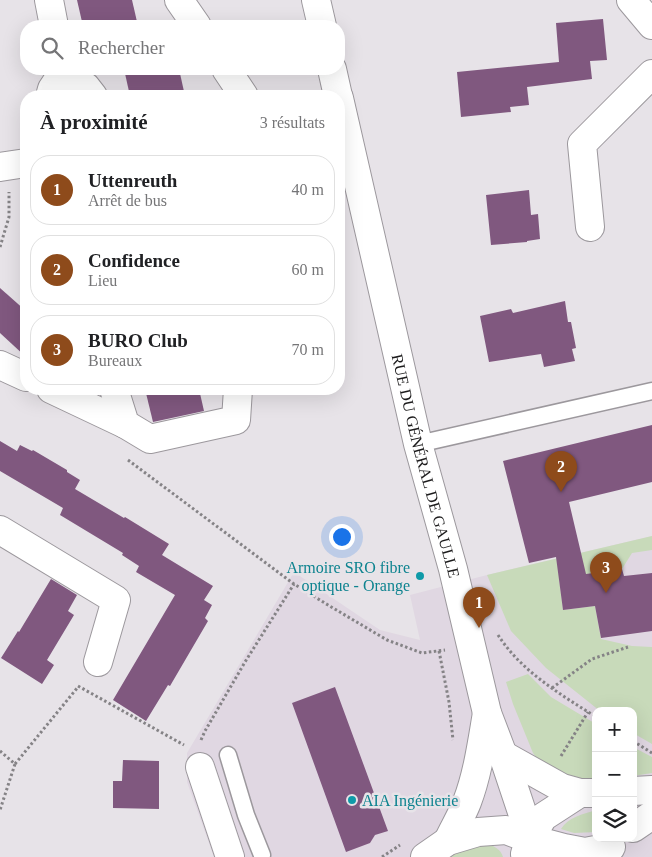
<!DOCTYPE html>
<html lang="fr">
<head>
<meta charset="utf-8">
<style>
  :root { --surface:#fff; --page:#f6f6f6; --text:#202124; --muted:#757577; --line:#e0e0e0; --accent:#8e4b1b }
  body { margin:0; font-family:Georgia,serif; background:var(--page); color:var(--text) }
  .controls { position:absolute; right:15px; bottom:15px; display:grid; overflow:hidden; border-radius:10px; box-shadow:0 5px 20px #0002 }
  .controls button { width:45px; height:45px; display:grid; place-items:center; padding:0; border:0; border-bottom:1px solid var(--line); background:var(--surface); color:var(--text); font:25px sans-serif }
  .you { position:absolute; left:341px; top:536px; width:18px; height:18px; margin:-12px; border:4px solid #fff; border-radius:50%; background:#1a73e8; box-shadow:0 0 0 8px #1a73e833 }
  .badge { display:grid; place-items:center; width:32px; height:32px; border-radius:50%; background:var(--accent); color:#fff; font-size:16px; font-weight:700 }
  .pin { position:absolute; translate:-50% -41px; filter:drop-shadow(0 1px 2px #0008) }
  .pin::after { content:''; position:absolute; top:26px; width:18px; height:15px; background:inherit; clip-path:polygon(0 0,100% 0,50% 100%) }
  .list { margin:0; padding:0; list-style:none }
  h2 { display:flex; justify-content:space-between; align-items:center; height:65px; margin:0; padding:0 20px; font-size:21px }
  h2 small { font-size:16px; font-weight:400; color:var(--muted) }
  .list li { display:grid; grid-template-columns:32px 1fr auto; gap:15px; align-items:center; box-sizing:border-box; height:70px; margin:0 10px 10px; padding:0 10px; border:1px solid var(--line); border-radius:20px }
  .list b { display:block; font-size:19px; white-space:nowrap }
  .list p { margin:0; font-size:16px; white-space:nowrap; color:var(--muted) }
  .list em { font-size:16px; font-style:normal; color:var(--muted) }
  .icon { flex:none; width:28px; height:28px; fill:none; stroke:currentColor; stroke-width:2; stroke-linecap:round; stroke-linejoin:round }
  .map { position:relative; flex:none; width:652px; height:857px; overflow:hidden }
  .search { position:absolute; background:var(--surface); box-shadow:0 5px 20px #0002; left:20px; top:20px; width:325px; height:55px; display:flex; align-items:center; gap:12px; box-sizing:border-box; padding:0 18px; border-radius:20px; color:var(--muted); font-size:19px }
  .panel { position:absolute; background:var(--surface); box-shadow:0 5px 20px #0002; left:20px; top:90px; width:325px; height:305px; border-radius:20px }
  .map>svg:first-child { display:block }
  .built { fill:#e0d7e2; fill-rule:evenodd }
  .green { fill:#c8daba }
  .building { fill:#80587f }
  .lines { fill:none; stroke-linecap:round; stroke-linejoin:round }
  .lane-casing { stroke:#9c989d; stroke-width:19 }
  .street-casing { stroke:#9c989d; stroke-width:30 }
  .secondary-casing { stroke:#9c989d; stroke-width:30 }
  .path { stroke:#858386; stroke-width:3; stroke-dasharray:2.5 2.5; stroke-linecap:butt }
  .lane { stroke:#fff; stroke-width:16 }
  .street { stroke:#fff; stroke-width:28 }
  .secondary { stroke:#fff; stroke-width:28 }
  .culture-dot { fill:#0f9aa8; stroke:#e7e3e8; stroke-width:2 }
  .labels { text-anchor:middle; stroke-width:5; stroke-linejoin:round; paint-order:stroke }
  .street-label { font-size:16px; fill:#1c1b1c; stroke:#e7e3e8 }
  .culture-label { font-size:16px; fill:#0d838f; stroke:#e7e3e8; text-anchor:end }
</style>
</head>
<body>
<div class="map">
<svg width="652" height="857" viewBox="0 0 652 857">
  <rect width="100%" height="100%" fill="#e7e3e8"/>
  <path class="built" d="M652,536V857H214L187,782V753L294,572L380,630L420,640L410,595L487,575ZM596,711H633V838H596Z"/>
  <g class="green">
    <path d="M652,536V550L632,553L622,569L559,578L563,610L595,606L601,639L632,646L652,647V744L633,733V711H600L546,668L511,631L487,575Z"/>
    <path d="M528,674L551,697L596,724V781H579L543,767L533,753L513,704L506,682Z"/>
    <path d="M633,747L652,757V773L633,776Z"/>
    <path d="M596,810V832L574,833L561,829C568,817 584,814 596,810Z"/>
    <path d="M486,842C493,846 501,849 503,857H447L461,848Z"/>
  </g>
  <g class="building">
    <path d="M77,0H132L138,26H83Z"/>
    <path d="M603,19L607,60L590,61L592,79L527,87L529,105L510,107L511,112L461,117L457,72L559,62L556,23Z"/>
    <path d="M124,69H179L185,96H130Z"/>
    <path d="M529,190L531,215L538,214L540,239L527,241V242L491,245L486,195Z"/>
    <path d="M0,288L26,311V357L0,333Z"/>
    <path d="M565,301L568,322H571L576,348L572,349L575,361L544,367L541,354L489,362L480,316L511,309L513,313Z"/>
    <path d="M145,389H199L204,411L153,422Z"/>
    <path d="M652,425V482L569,502L586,574L622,569L624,576L652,573V631L601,638L595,606L563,610L556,557L529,563L503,461Z"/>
    <path d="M0,441L17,451L20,445L32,451L33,450L67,470V472L80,480L75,489L124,518L125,517L169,544L162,555L213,586L204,600L212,605L205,618L208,621L170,686L168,685L146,721L113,700L175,595L136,572L139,566L122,555L123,553L60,515L63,508L0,471Z"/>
    <path d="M51,579L77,595L68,611L74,615L47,660L54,665L42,684L1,658L18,631L19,632Z"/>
    <path d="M335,687L388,831L375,835L370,843L346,852L292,703Z"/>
    <path d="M123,760L159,761V809L113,808V781H122Z"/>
  </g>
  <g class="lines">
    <defs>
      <g id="lane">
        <path d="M418,444L652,391"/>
        <path d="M228,755L246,815L262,855"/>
      </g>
      <g id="street">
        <path d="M49,0L54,26"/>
        <path d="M179,0L197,26"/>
        <path d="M631,0L652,25"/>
        <path d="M63,69L64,71L86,87L93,96"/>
        <path d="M226,69L244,96"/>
        <path d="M50,96L52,89L64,71"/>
        <path d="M0,167L26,163"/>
        <path d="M590,227L582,144L652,74"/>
        <path d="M0,365L26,377"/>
        <path d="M51,389L125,424"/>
        <path d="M114,389L125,424L150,439L236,420L238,389"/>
        <path d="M0,530L116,600L98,662"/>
        <path d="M503,755L562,788L580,793H596"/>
        <path d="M200,767L230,857"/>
        <path d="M633,791L652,790"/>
        <path d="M633,828L652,815"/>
        <path d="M448,841C454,828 462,815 467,802C478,773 482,742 487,713"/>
        <path d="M525,854L530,839L543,817L580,793"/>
        <path d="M425,857L448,841L478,832L506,830L530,839L564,848L585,852L611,847"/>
      </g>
      <g id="secondary">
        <path d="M316,0L322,26"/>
        <path d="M332,69L338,96"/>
        <path id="s1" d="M339,98L418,444L453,569L487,713L503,755L537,857"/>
      </g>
    </defs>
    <use href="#lane" class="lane-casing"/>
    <use href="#street" class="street-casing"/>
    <use href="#secondary" class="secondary-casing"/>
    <g class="path">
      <path d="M0,247L9,217V192"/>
      <path d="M128,460L294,584L328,605L387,640L422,653L445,650"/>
      <path d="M498,635C522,672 560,694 596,717"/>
      <path d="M439,651L449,702L453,740"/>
      <path d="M78,686L184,745"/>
      <path d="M552,688L592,659L628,647"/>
      <path d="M201,740L205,731L245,662L294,584"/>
      <path d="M633,741L652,753"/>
      <path d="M0,751L15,764L0,810"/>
      <path d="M561,756L588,712"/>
      <path d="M15,764L78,687"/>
      <path d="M382,857L400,845"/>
    </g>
    <use href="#lane" class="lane"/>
    <use href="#street" class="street"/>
    <use href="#secondary" class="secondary"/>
  </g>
  <g class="culture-dot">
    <circle cx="420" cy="576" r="5"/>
    <circle cx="352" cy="800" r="5"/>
  </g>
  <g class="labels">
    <g class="street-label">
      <text dy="6" stroke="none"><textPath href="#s1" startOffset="378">RUE DU GÉNÉRAL DE GAULLE</textPath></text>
    </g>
    <g class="culture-label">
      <text x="410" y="573">Armoire SRO fibre<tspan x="410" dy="18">optique - Orange</tspan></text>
      <text x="362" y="806" text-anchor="start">AIA Ingénierie</text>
    </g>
  </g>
</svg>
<div class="controls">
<button>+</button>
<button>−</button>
<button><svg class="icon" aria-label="layers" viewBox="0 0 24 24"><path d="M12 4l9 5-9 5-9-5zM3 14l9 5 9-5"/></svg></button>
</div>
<div class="you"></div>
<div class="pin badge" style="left:479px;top:628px">1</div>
<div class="pin badge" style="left:561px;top:492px">2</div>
<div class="pin badge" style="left:606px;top:593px">3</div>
<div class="search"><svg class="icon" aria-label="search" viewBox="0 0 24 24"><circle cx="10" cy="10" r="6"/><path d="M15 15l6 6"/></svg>Rechercher</div>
<section class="panel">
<h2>À proximité<small>3 résultats</small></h2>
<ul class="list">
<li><span class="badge">1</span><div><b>Uttenreuth</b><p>Arrêt de bus</p></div><em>40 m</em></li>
<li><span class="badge">2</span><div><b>Confidence</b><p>Lieu</p></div><em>60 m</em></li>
<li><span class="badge">3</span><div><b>BURO Club</b><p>Bureaux</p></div><em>70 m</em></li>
</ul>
</section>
</div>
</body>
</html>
